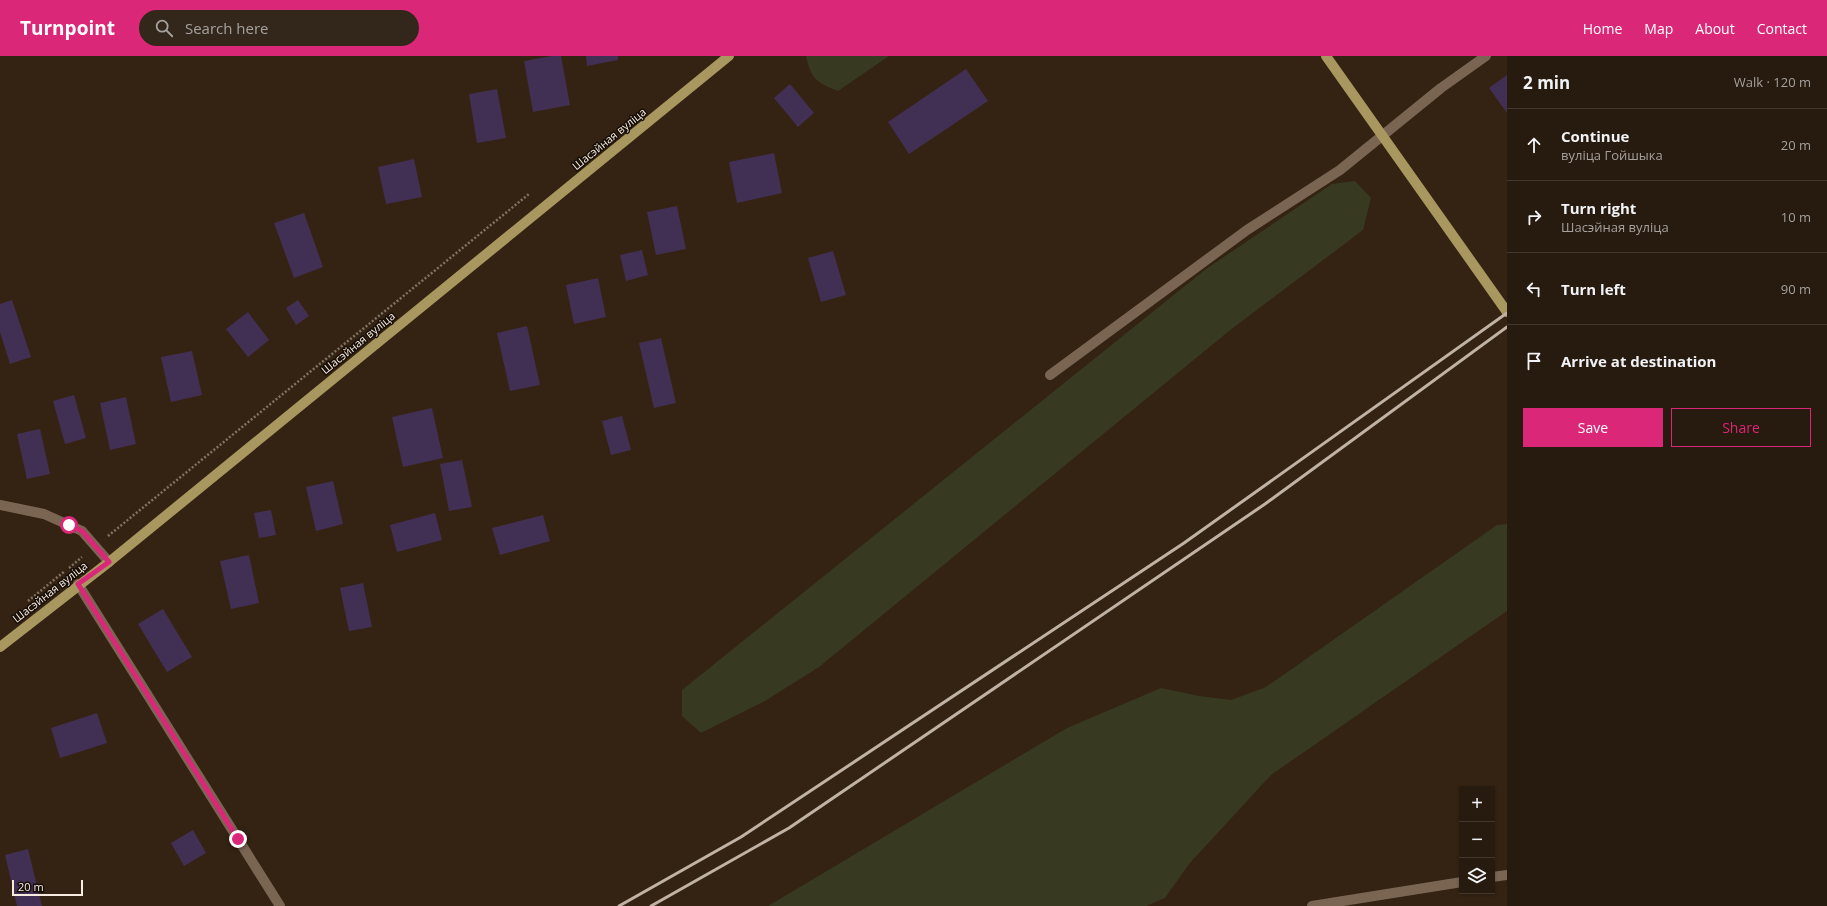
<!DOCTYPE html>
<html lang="en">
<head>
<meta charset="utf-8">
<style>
  :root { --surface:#271a0e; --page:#33271c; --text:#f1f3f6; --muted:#a4a19e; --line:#43382e; --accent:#db2777 }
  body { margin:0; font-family:"Open Sans",sans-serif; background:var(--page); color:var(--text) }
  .controls { position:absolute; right:12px; bottom:12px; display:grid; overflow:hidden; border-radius:0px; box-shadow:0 1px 3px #0004 }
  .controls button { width:36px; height:36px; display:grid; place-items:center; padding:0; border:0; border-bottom:1px solid var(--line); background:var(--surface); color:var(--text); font:20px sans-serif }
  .scale { position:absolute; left:12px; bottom:10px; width:71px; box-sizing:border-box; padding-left:4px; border:2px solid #f8ece1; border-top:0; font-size:11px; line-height:14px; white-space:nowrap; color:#f8ece1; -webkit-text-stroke:3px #160e07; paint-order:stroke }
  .stop { position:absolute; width:12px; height:12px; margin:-9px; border:3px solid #db2777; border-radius:50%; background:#fff }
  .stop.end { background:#db2777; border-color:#fff; box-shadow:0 1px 4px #0008 }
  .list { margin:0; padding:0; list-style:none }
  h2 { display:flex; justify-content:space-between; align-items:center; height:52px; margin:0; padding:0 16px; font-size:17px }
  h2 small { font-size:13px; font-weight:400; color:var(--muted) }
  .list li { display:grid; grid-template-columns:26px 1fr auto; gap:12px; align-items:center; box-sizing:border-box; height:72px; padding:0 16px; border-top:1px solid var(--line) }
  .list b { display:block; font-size:15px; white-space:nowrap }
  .list p { margin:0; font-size:13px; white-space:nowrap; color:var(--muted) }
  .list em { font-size:13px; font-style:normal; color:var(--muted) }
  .actions { display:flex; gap:8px; padding:12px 16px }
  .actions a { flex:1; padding:9px 0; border:1px solid var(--accent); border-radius:0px; text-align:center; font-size:14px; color:var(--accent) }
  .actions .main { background:var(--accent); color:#fff }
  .icon { flex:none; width:22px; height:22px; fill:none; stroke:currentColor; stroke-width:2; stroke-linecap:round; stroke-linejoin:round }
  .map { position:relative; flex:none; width:1507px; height:850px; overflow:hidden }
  header { display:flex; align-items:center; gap:24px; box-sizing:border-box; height:56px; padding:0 20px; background:var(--accent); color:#fff }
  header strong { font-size:19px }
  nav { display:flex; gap:22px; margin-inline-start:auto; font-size:14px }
  .search { width:280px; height:36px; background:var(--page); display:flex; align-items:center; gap:10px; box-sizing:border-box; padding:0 14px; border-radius:22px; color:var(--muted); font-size:15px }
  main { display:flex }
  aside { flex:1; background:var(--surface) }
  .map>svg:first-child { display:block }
  .green { fill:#373920 }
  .building { fill:#422f54 }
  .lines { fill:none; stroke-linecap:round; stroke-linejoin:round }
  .path { stroke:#827365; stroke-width:2.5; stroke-dasharray:2 2; stroke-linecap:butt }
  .minor { stroke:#7a6553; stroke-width:10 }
  .major { stroke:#a99760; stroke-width:10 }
  .rail { stroke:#c0b3a6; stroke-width:3 }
  .route { stroke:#db2777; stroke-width:5 }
  .labels { text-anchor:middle; stroke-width:3; stroke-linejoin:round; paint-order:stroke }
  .street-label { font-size:11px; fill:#f8ece1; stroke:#160e07 }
</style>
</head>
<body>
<header>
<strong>Turnpoint</strong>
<div class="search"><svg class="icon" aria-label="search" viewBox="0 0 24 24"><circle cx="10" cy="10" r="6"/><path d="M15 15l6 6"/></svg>Search here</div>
<nav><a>Home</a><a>Map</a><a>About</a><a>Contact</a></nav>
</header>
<main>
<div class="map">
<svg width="1507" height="850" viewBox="0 0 1507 850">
  <rect width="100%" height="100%" fill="#342312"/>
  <g class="green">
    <path d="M806,0H889L838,35C817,27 811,23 806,0Z"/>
    <path d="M1355,125L1371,142L1363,174L1229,275L819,611L765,645L701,677L682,660V634L1206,213L1332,128Z"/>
    <path d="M1507,468V555L1271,719L1189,808L1165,842L1146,850H768L1067,672L1161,632L1199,640L1231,644L1266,631L1497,469Z"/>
  </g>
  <g class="building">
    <path d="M552,0H561L570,49L533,56L524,5Z"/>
    <path d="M586,0H618V4L587,10Z"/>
    <path d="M966,13L988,45L909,98L888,66Z"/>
    <path d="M1507,19V57L1489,32Z"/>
    <path d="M790,28L814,57L798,71L774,42Z"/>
    <path d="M497,33L506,82L477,87L469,38Z"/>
    <path d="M774,97L782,137L737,147L729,106Z"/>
    <path d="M414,103L422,141L386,148L378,111Z"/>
    <path d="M677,150L686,193L656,199L647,156Z"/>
    <path d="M304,157L323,211L294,222L274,167Z"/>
    <path d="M642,194L648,219L626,225L620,199Z"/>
    <path d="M833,195L846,239L821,246L808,202Z"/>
    <path d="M598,222L606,261L574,268L566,229Z"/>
    <path d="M12,244L31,301L10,308L0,276V248Z"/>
    <path d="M298,244L309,260L296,269L286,252Z"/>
    <path d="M248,256L269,284L248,301L226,273Z"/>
    <path d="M527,270L540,329L510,335L497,277Z"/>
    <path d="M661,282L676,347L654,352L639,287Z"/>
    <path d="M192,295L202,339L171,346L161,301Z"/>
    <path d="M74,339L86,382L65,388L53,345Z"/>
    <path d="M126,341L136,388L110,394L100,347Z"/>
    <path d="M432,352L443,402L403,411L392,361Z"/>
    <path d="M622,360L631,394L611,399L602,365Z"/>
    <path d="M40,373L50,418L27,423L17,378Z"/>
    <path d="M462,404L472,451L449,455L440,408Z"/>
    <path d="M333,425L343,468L316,475L306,431Z"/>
    <path d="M271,454L276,479L259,482L254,457Z"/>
    <path d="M435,457L442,484L397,496L390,469Z"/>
    <path d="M543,459L550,485L500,499L492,472Z"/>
    <path d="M249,499L259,547L231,553L220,505Z"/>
    <path d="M363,527L372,571L349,575L340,532Z"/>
    <path d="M163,553L192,601L167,616L138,568Z"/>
    <path d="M97,657L107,687L60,702L51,672Z"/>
    <path d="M193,774L206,797L184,810L171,787Z"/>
    <path d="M28,793L42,850H17L5,799Z"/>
  </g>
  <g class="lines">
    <g class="path">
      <path d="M108,480L529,138"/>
      <path d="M69,512L82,501"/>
      <path d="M28,545L65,515"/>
    </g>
    <g class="minor">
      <path d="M1050,319L1247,174L1340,114L1441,32L1486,0"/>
      <path d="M0,449L44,458L82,475L109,506"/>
      <path d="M78,528L280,850"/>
      <path d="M1492,821L1507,819"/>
      <path d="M1312,850L1462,826"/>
    </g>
    <g class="major">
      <path d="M1326,0L1507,256"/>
      <path d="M0,591L109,506L729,0"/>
    </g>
    <g class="rail">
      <path d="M619,850L741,781L1184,487L1507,257"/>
      <path d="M651,850L789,772L1265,448L1507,271"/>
    </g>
  </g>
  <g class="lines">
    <path class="route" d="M69,469L82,475L109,506L78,528L238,783"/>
  </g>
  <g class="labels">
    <g class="street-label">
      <text transform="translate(609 83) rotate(-39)" y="4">Шасэйная вуліца</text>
      <text transform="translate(358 287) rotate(-39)" y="4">Шасэйная вуліца</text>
      <text transform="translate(50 536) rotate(-38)" y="4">Шасэйная вуліца</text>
    </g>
  </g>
</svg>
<div class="controls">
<button>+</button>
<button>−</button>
<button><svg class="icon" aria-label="layers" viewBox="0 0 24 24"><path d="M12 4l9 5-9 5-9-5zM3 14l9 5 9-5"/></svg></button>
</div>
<div class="scale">20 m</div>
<div class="stop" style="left:69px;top:469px"></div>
<div class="stop end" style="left:238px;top:783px"></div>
</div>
<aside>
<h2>2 min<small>Walk · 120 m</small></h2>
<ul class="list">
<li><svg class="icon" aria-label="ahead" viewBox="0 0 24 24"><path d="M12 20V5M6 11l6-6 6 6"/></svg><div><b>Continue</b><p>вуліца Гойшыка</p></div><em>20 m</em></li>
<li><svg class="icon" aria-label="right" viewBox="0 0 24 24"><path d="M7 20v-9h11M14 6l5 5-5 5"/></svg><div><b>Turn right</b><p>Шасэйная вуліца</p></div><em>10 m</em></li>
<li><svg class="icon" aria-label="left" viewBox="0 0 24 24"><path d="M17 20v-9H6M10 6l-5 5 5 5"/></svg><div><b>Turn left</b></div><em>90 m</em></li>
<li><svg class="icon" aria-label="arrive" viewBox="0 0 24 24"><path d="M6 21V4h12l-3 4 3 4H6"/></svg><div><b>Arrive at destination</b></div></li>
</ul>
<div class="actions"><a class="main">Save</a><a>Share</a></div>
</aside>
</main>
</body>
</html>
